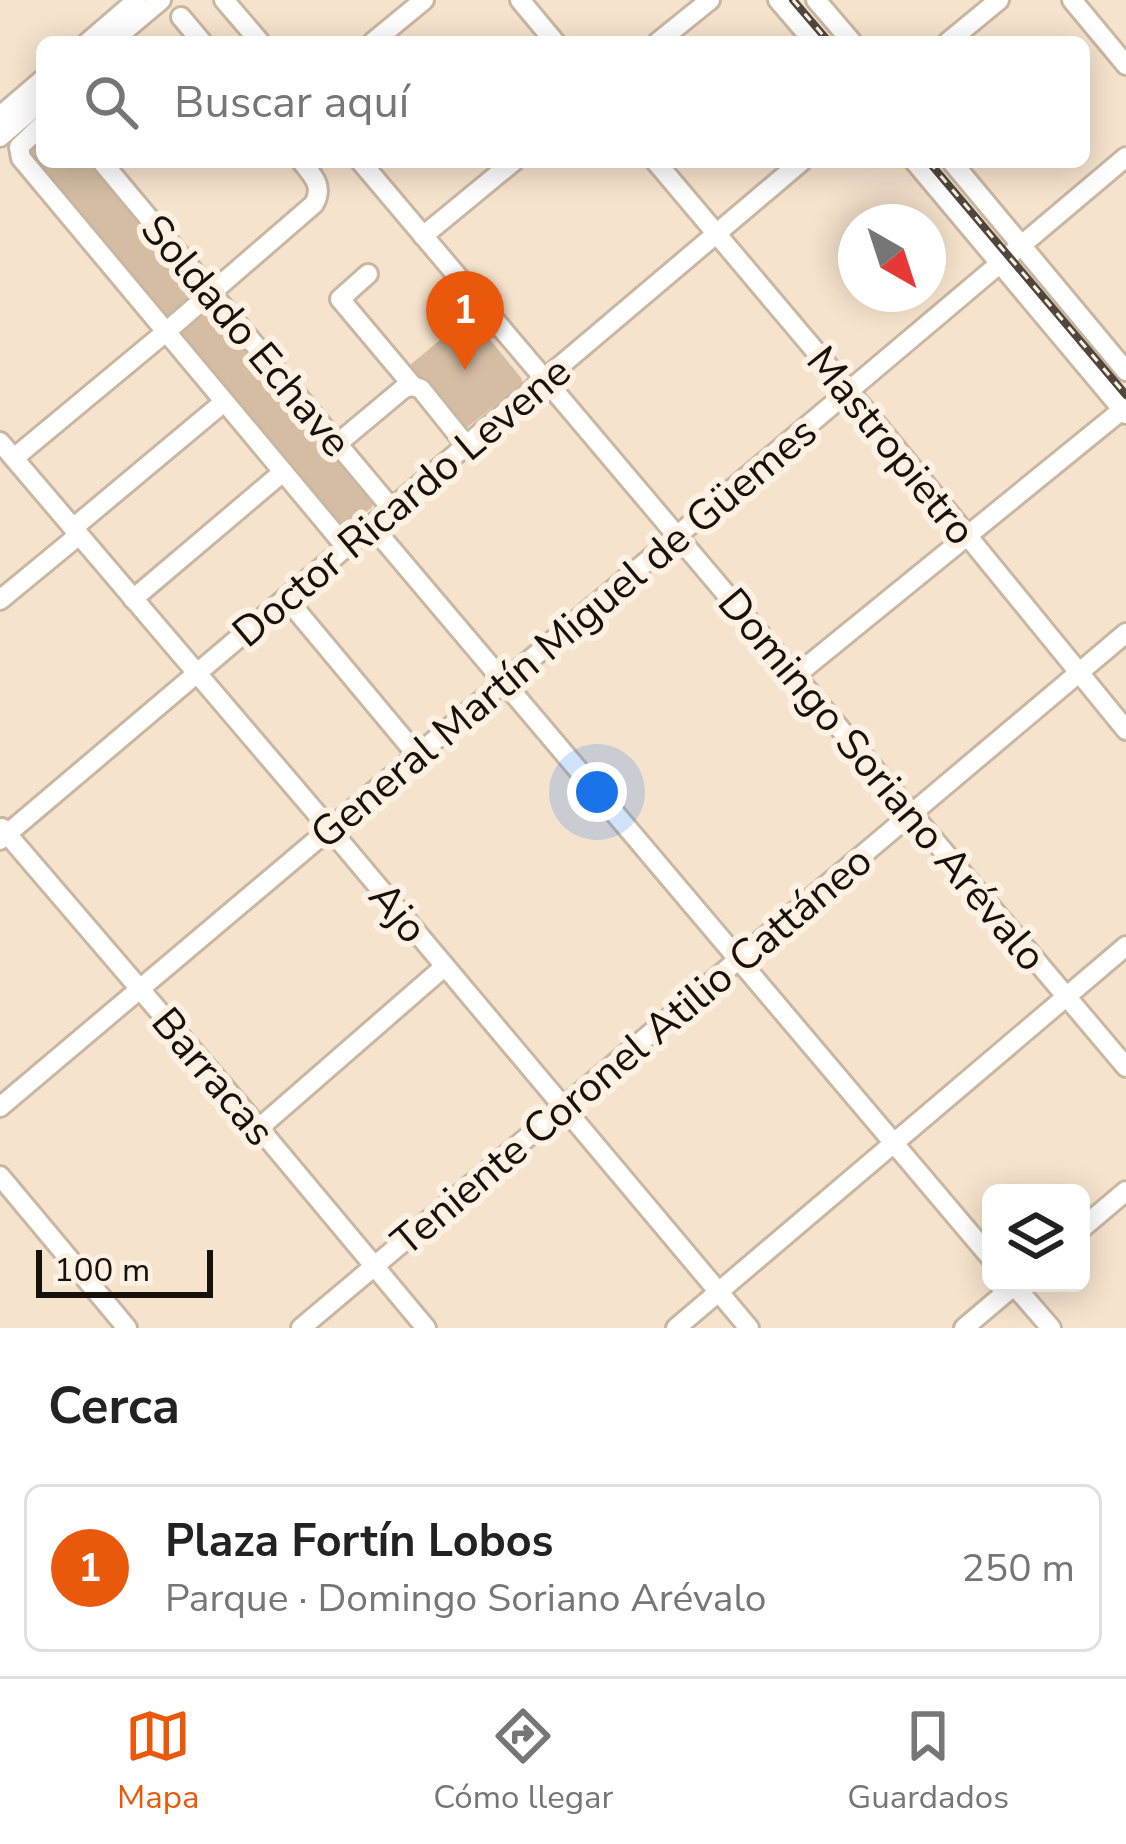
<!DOCTYPE html>
<html lang="es">
<head>
<meta charset="utf-8">
<style>
  :root { --surface:#fff; --page:#f6f6f6; --text:#222; --muted:#767676; --line:#e0e0e0; --accent:#ea580c }
  body { margin:0; font-family:"Nunito Sans",sans-serif; background:var(--page); color:var(--text) }
  .controls { position:absolute; right:36px; bottom:36px; display:grid; overflow:hidden; border-radius:18px; box-shadow:0 6px 30px #0003 }
  .controls button { width:108px; height:108px; display:grid; place-items:center; padding:0; border:0; border-bottom:3px solid var(--line); background:var(--surface); color:var(--text); font:60px sans-serif }
  .compass { position:absolute; left:838px; top:204px; width:108px; height:108px; border-radius:50%; background:var(--surface); box-shadow:0 6px 30px #0003; rotate:141deg }
  .scale { position:absolute; left:36px; bottom:30px; width:177px; box-sizing:border-box; padding-left:12px; border:6px solid #171109; border-top:0; font-size:33px; line-height:42px; white-space:nowrap; color:#171109; -webkit-text-stroke:9px #fdf1e4; paint-order:stroke }
  .you { position:absolute; left:597px; top:792px; width:42px; height:42px; margin:-30px; border:9px solid #fff; border-radius:50%; background:#1a73e8; box-shadow:0 0 0 18px #1a73e833 }
  .badge { display:grid; place-items:center; width:78px; height:78px; border-radius:50%; background:var(--accent); color:#fff; font-size:39px; font-weight:700 }
  .pin { position:absolute; translate:-50% -99px; filter:drop-shadow(0 3px 6px #0008) }
  .pin::after { content:''; position:absolute; top:63px; width:42px; height:36px; background:inherit; clip-path:polygon(0 0,100% 0,50% 100%) }
  .list { margin:0; padding:0; list-style:none }
  h2 { display:flex; justify-content:space-between; align-items:center; height:156px; margin:0; padding:0 48px; font-size:51px }
  h2 small { font-size:39px; font-weight:400; color:var(--muted) }
  .list li { display:grid; grid-template-columns:78px 1fr auto; gap:36px; align-items:center; box-sizing:border-box; height:168px; margin:0 24px 24px; padding:0 24px; border:3px solid var(--line); border-radius:18px }
  .list b { display:block; font-size:45px; white-space:nowrap }
  .list p { margin:0; font-size:39px; white-space:nowrap; color:var(--muted) }
  .list em { font-size:39px; font-style:normal; color:var(--muted) }
  .icon { flex:none; width:66px; height:66px; fill:none; stroke:currentColor; stroke-width:2; stroke-linecap:round; stroke-linejoin:round }
  .map { position:relative; flex:none; width:1126px; height:1328px; overflow:hidden }
  .search { position:absolute; background:var(--surface); box-shadow:0 6px 30px #0003; left:36px; right:36px; top:36px; height:132px; display:flex; align-items:center; gap:30px; box-sizing:border-box; padding:0 42px; border-radius:18px; color:var(--muted); font-size:45px }
  .sheet { height:348px; background:var(--surface) }
  nav { display:flex; justify-content:space-around; align-items:center; box-sizing:border-box; height:168px; border-top:3px solid var(--line); background:var(--surface); font-size:33px; color:var(--muted) }
  nav a { display:grid; justify-items:center; gap:6px }
  nav .on { color:var(--accent) }
  .map>svg:first-child { display:block }
  .green { fill:#d4bda2 }
  .lines { fill:none; stroke-linecap:round; stroke-linejoin:round }
  .minor-casing { stroke:#cab7a2; stroke-width:24 }
  .minor { stroke:#fff; stroke-width:18 }
  .rail-casing { stroke:#50463b; stroke-width:8 }
  .rail { stroke:#fdf1e4; stroke-width:3; stroke-dasharray:9; stroke-linecap:butt }
  .labels { text-anchor:middle; stroke-width:12; stroke-linejoin:round; paint-order:stroke }
  .street-label { font-size:42px; fill:#171109; stroke:#fdf1e4 }
</style>
</head>
<body>
<div class="map">
<svg width="1126" height="1328" viewBox="0 0 1126 1328">
  <rect width="100%" height="100%" fill="#f6e3cd"/>
  <g class="green">
    <path d="M42,138V162H93L195,285L199,291C196,303 179,318 166,318L27,154Z"/>
    <path d="M213,307L374,500L372,507L349,527L334,523L179,334L181,329L206,308Z"/>
    <path d="M470,315L522,379V383L464,430L410,365Z"/>
  </g>
  <g class="lines">
    <defs>
      <g id="minor">
        <path d="M224,0L260,42"/>
        <path d="M520,0L555,42"/>
        <path d="M778,0L814,42"/>
        <path d="M816,0L852,42"/>
        <path d="M1072,0L1126,65"/>
        <path d="M181,17L202,42"/>
        <path d="M88,42L137,0"/>
        <path d="M111,42L161,0"/>
        <path d="M373,42L424,0"/>
        <path d="M658,42L710,0"/>
        <path d="M948,42L999,0"/>
        <path d="M0,116L42,80"/>
        <path d="M42,125L19,147L21,158L346,547"/>
        <path d="M0,137L42,101"/>
        <path d="M102,162L392,509"/>
        <path d="M361,162L1126,1067"/>
        <path d="M656,162L850,392L1126,730"/>
        <path d="M915,162L1126,414"/>
        <path d="M952,162L1126,371"/>
        <path d="M423,236L513,162"/>
        <path d="M368,274L340,299L413,386"/>
        <path d="M0,442L329,828L749,1328"/>
        <path d="M337,444L404,388L413,386L421,389L466,445"/>
        <path d="M14,458L167,331L314,204C324,186 313,176 302,162"/>
        <path d="M372,526L991,1258"/>
        <path d="M73,528L224,402"/>
        <path d="M286,598L417,755"/>
        <path d="M133,599L283,472"/>
        <path d="M0,600L79,535"/>
        <path d="M795,676L1122,410"/>
        <path d="M2,828L259,1128L426,1328"/>
        <path d="M0,840L801,162"/>
        <path d="M0,1107L1126,157"/>
        <path d="M259,1128L444,967"/>
        <path d="M0,1176L127,1328"/>
        <path d="M1081,1229L1126,1191"/>
        <path d="M1012,1283L1051,1328"/>
        <path d="M301,1328L1126,633"/>
        <path d="M676,1328L1126,946"/>
        <path d="M964,1328L1017,1283"/>
      </g>
    </defs>
    <use href="#minor" class="minor-casing"/>
    <use href="#minor" class="minor"/>
    <defs>
      <g id="rail">
        <path d="M793,0L829,42"/>
        <path d="M929,162L1126,395"/>
      </g>
    </defs>
    <use href="#rail" class="rail-casing"/>
    <use href="#rail" class="rail"/>
  </g>
  <g class="labels">
    <g class="street-label">
      <text transform="translate(247 335) rotate(50)" y="15">Soldado Echave</text>
      <text transform="translate(892 445) rotate(51)" y="15">Mastropietro</text>
      <text transform="translate(401 501) rotate(-40)" y="15">Doctor Ricardo Levene</text>
      <text transform="translate(563 632) rotate(-40)" y="15">General Martín Miguel de Güemes</text>
      <text transform="translate(883 779) rotate(50)" y="15">Domingo Soriano Arévalo</text>
      <text transform="translate(399 912) rotate(50)" y="15">Ajo</text>
      <text transform="translate(631 1050) rotate(-40)" y="15">Teniente Coronel Atilio Cattáneo</text>
      <text transform="translate(214 1076) rotate(50)" y="15">Barracas</text>
    </g>
  </g>
</svg>
<div class="controls">
<button><svg class="icon" aria-label="layers" viewBox="0 0 24 24"><path d="M12 4l9 5-9 5-9-5zM3 14l9 5 9-5"/></svg></button>
</div>
<svg class="compass" viewBox="-18 -18 36 36"><path d="M0-13l5 13h-10z" fill="#e53935"/><path d="M0 13l5-13h-10z" fill="#767676"/></svg>
<div class="scale">100 m</div>
<div class="you"></div>
<div class="pin badge" style="left:465px;top:370px">1</div>
<div class="search"><svg class="icon" aria-label="search" viewBox="0 0 24 24"><circle cx="10" cy="10" r="6"/><path d="M15 15l6 6"/></svg>Buscar aquí</div>
</div>
<section class="sheet">
<h2>Cerca<small></small></h2>
<ul class="list">
<li><span class="badge">1</span><div><b>Plaza Fortín Lobos</b><p>Parque · Domingo Soriano Arévalo</p></div><em>250 m</em></li>
</ul>
</section>
<nav>
<a class="on"><svg class="icon" aria-label="map" viewBox="0 0 24 24"><path d="M3 6l6-2 6 2 6-2v14l-6 2-6-2-6 2zM9 4v14M15 6v14"/></svg>Mapa</a>
<a><svg class="icon" aria-label="directions" viewBox="0 0 24 24"><path d="M12 3l9 9-9 9-9-9zM9 14v-3h6M13 9l2 2-2 2"/></svg>Cómo llegar</a>
<a><svg class="icon" aria-label="saved" viewBox="0 0 24 24"><path d="M7 4h10v16l-5-4-5 4z"/></svg>Guardados</a>
</nav>
</body>
</html>
